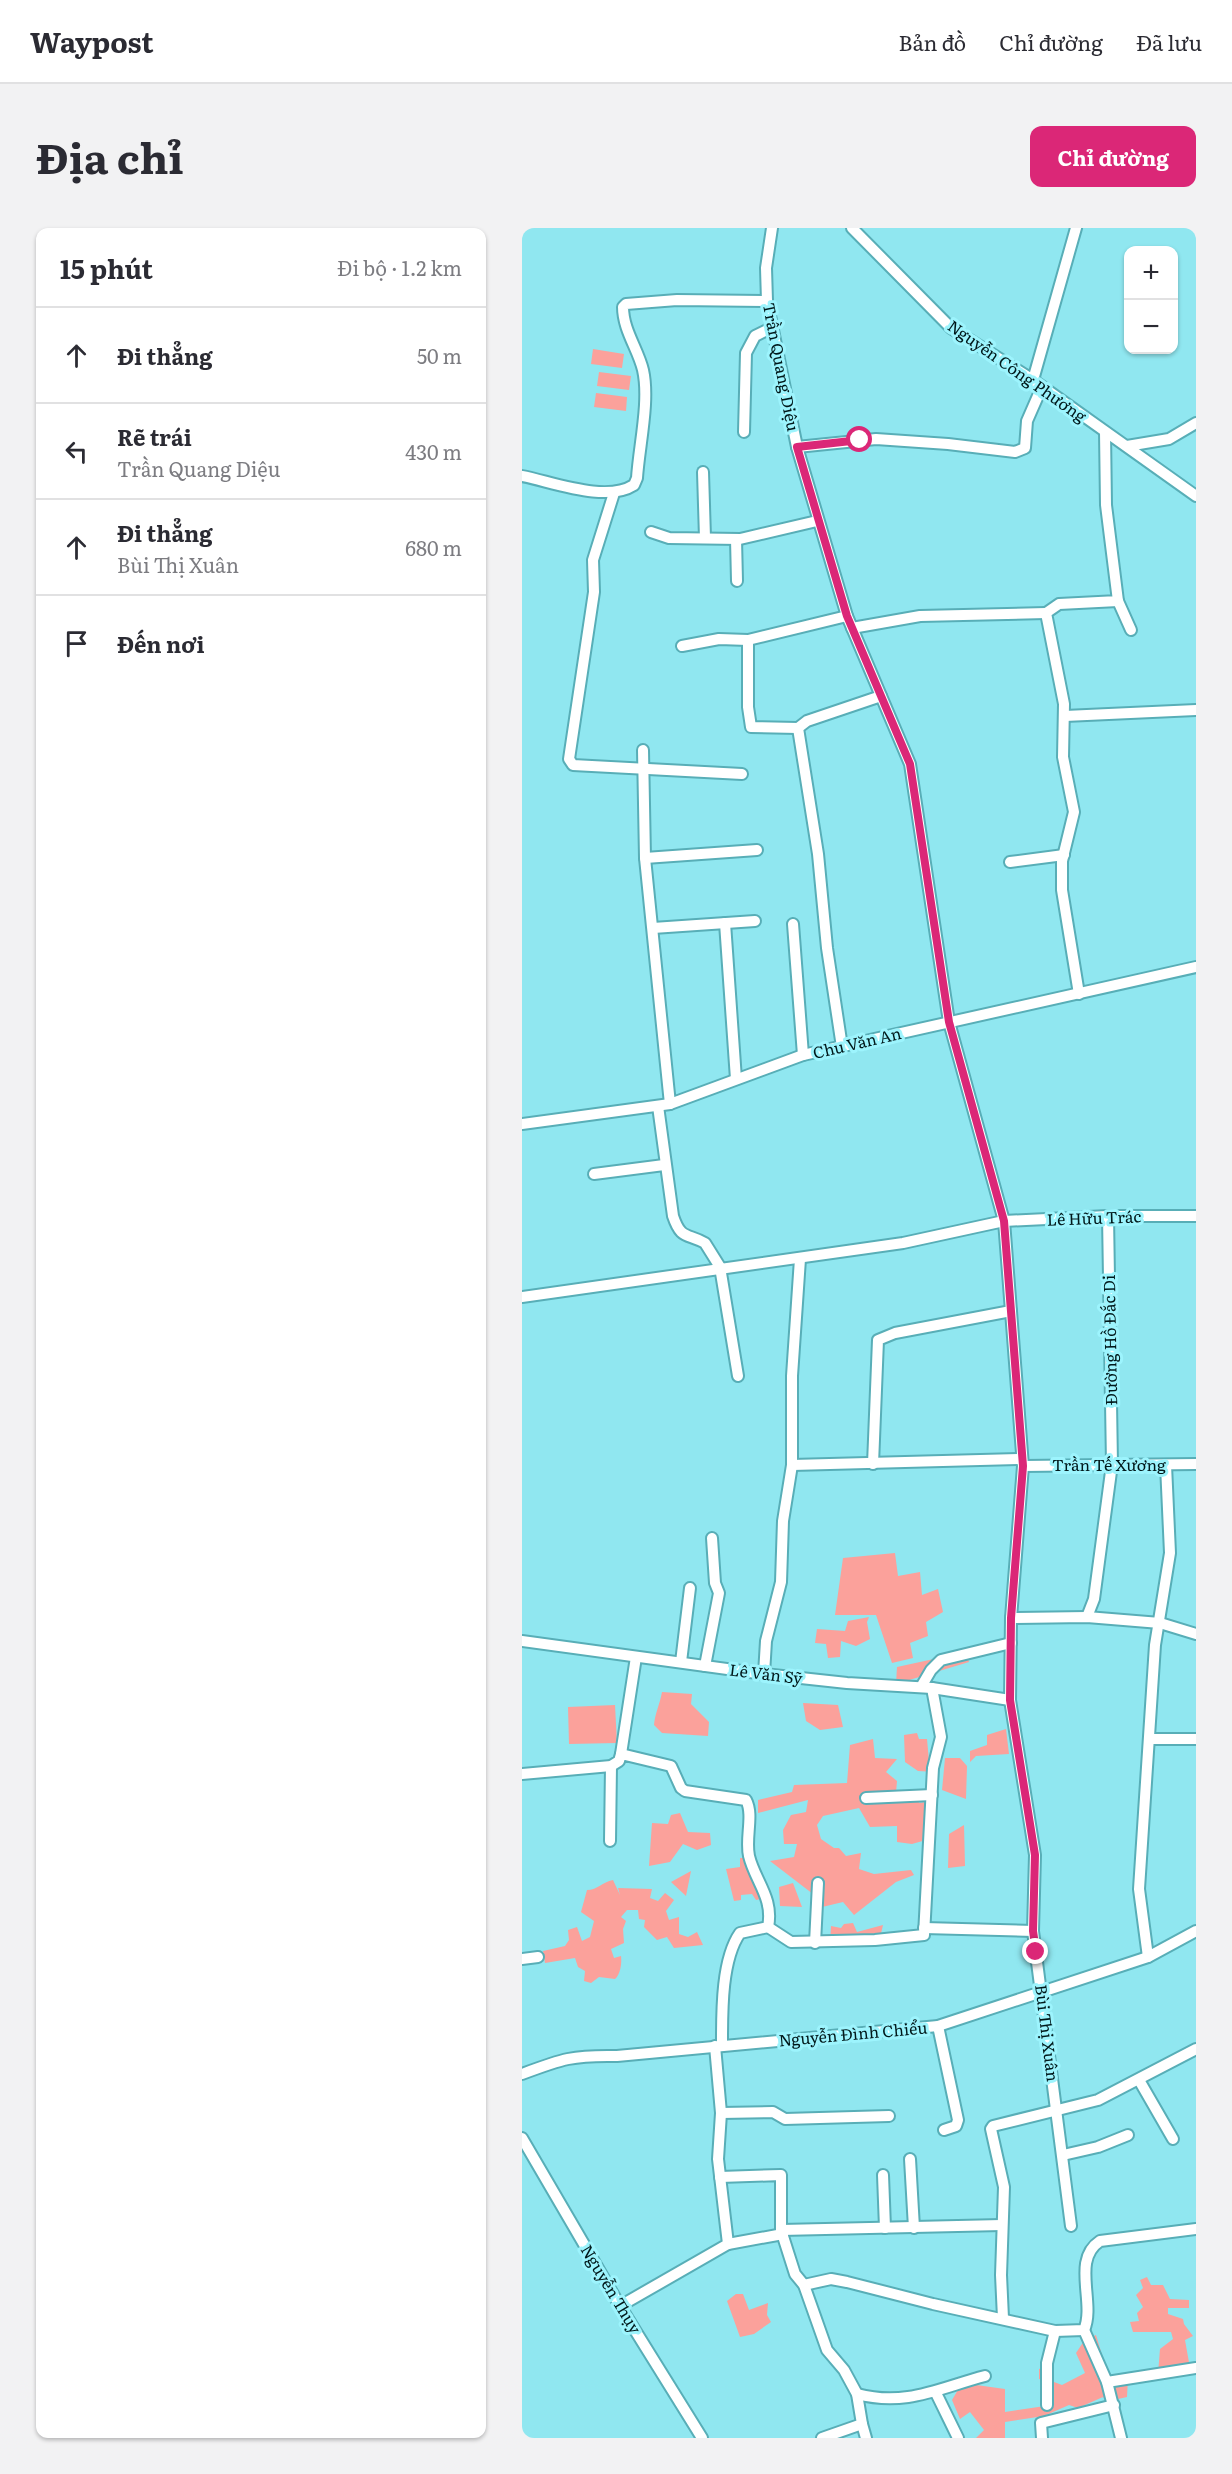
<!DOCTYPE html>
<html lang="vi">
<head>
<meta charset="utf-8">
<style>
  :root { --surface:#fff; --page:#f2f2f3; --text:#2b2b33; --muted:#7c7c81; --line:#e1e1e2; --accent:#db2777 }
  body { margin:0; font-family:Literata,serif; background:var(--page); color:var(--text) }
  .controls { position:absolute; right:18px; top:18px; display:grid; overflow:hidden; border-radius:12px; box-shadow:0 2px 4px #0004 }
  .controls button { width:54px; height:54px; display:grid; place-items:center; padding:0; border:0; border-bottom:2px solid var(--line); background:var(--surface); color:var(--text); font:30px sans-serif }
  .stop { position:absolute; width:18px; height:18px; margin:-14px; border:4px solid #db2777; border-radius:50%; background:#fff }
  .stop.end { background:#db2777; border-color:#fff; box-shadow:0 2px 6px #0008 }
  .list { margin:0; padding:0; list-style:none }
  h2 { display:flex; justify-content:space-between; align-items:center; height:78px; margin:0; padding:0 24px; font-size:26px }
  h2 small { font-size:20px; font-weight:400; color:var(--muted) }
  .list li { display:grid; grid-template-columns:39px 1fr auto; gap:18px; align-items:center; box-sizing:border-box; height:96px; padding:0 24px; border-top:2px solid var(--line) }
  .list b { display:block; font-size:22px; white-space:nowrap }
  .list p { margin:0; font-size:20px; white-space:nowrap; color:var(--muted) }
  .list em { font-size:20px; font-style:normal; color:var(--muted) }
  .icon { flex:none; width:33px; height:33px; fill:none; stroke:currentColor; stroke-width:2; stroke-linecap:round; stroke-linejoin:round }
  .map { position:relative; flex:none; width:674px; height:2210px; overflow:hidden; border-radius:12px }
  header { display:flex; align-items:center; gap:36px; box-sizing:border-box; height:84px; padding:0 30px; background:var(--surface); border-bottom:2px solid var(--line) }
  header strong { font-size:28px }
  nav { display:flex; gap:33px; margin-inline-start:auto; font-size:21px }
  .intro { display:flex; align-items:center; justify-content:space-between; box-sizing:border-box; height:144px; padding:0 36px }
  h1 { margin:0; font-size:42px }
  .button { padding:15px 27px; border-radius:12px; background:var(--accent); color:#fff; font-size:21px; font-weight:700 }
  main { display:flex; gap:36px; padding:0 36px }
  aside { flex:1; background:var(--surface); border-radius:12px; box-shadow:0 2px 4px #0004 }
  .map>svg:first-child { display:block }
  .green { fill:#fba19b }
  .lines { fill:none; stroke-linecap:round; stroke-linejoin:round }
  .minor-casing { stroke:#58aeb7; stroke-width:14 }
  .minor { stroke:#fff; stroke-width:10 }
  .route { stroke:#db2777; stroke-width:8 }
  .labels { text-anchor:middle; stroke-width:6; stroke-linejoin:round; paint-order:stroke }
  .street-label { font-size:16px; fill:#00181a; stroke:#9df4fd }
</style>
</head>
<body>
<header>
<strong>Waypost</strong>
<nav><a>Bản đồ</a><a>Chỉ đường</a><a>Đã lưu</a></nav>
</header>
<div class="intro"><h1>Địa chỉ</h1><a class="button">Chỉ đường</a></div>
<main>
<aside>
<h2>15 phút<small>Đi bộ · 1.2 km</small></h2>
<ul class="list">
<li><svg class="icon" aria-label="ahead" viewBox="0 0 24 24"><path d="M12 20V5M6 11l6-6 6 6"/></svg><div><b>Đi thẳng</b></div><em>50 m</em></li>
<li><svg class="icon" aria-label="left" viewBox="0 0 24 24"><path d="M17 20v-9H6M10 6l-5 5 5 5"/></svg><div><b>Rẽ trái</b><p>Trần Quang Diệu</p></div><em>430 m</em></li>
<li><svg class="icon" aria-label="ahead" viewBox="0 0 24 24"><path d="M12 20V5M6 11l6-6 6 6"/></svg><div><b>Đi thẳng</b><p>Bùi Thị Xuân</p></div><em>680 m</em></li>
<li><svg class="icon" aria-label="arrive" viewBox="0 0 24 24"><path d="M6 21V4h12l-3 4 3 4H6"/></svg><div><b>Đến nơi</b></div></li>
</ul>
</aside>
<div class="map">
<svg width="674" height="2210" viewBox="0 0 674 2210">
  <rect width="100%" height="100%" fill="#90e7f0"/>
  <g class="green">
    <path d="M71,121L102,126L100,140L69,136Z"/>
    <path d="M77,144L109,148L107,162L75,158Z"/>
    <path d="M74,165L105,169L104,183L72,179Z"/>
    <path d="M373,1325L376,1348L398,1344L400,1367L416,1361L421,1384L404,1394L406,1408L388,1415L391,1430L370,1435L354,1387H313L321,1330Z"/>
    <path d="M347,1389L345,1394L348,1411L334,1418L319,1413L318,1429L306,1430L304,1416L293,1415L295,1401L323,1403L326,1393Z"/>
    <path d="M444,1424L447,1434L374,1456L375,1439Z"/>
    <path d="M140,1464L170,1466L169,1476L187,1494L186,1508L140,1505L132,1497C133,1485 138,1476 140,1464Z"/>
    <path d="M281,1475L316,1477L321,1499L298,1502L284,1493Z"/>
    <path d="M93,1477L95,1515L47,1516L46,1479Z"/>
    <path d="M484,1501L487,1526L454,1528L448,1534V1523L465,1517V1507Z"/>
    <path d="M395,1505L397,1511H405L407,1533L415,1532L413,1544L396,1543L383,1534L382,1507Z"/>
    <path d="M351,1511L353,1530L375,1531L364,1544L375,1553L374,1565L396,1566L397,1575L410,1573L411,1610L390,1616L375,1614V1598L348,1599L337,1580L301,1588L295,1597L299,1611L312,1620H317L324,1628L339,1625L337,1641L352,1646L389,1642L392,1647L374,1654L332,1687L321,1674L296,1680L302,1657L294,1656L291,1666L248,1633L272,1629L275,1616H262L261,1602L269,1587L284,1584L286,1572L236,1585V1572L270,1564L272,1557L325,1555L328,1517Z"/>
    <path d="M423,1530H438L445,1538L444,1571L420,1562Z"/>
    <path d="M158,1585L166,1604L188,1605L189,1617L175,1622L161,1616L148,1634L127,1638L130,1595L146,1596L149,1587Z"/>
    <path d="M442,1597L443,1638L426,1640L427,1606Z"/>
    <path d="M218,1630H228L247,1669L234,1672L230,1666L219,1667V1672L212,1673L204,1641L218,1639Z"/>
    <path d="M169,1643L164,1668L149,1654Z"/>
    <path d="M91,1652L98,1667L96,1660L130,1661L128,1670L136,1673L143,1665L152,1672L144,1683L147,1692L157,1689V1706L166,1709L175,1704L181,1717L152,1720L145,1709L135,1712L122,1699L123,1692L117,1691L116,1682H105L99,1689L104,1693L101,1701L102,1715L89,1721L92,1730L99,1728C100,1736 98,1747 93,1751L77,1749L69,1755L62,1753L63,1743L56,1739L53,1730L23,1735L21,1723L43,1718L47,1712L46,1702L55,1699L60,1713L68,1709L72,1693L59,1684L65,1662C76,1662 80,1654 91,1652Z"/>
    <path d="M271,1655L280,1679L258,1678L257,1659Z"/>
    <path d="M331,1695L335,1704L361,1697L357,1714L308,1715L309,1698L319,1700L322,1696Z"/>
    <path d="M625,2049L629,2057H641L648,2071L667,2072V2080H646V2086L661,2091L662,2096L671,2108L663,2112L668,2140L636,2146L638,2121L651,2111L649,2104H611L608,2094L617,2093L615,2085L621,2079L614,2067L621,2060L618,2052Z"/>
    <path d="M214,2066H221L227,2082L246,2075L245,2087L249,2094L232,2106L218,2109L205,2073Z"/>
    <path d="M574,2107L583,2137L579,2149L606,2150L605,2169L596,2171L590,2181L581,2169L556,2180L547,2177L522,2188L483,2194V2210H454L462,2202L448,2184L438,2191L430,2172L440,2155L483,2161V2184L523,2178L525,2153L517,2151V2141L529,2136L532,2154L540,2157L563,2145L554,2125L562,2113Z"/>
  </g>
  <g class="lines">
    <defs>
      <g id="minor">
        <path d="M250,0L244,40L245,73L275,219L325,388L388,536L427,794L482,993L501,1238L489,1390L488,1472L513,1627L511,1703L549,1998"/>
        <path d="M330,0L429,100L511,152L674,268"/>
        <path d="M511,152L554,0"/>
        <path d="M222,204L224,125L233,108L251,99"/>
        <path d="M605,218L647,211L674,195"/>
        <path d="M275,219L354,211L426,216L493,224L503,220L505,193L519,161"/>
        <path d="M181,244L183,310"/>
        <path d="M0,248C31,254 84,275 112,257L115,250C117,218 128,173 121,142C116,121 101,102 101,79L104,76L155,72L245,73"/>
        <path d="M92,265L71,332L72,364L47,531L51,537L220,546"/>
        <path d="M129,304L147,310L218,311L295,293"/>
        <path d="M214,311L215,353"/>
        <path d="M596,373L609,402"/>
        <path d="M330,400L398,388L524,385"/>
        <path d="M226,412V479L229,499L276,500"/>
        <path d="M160,418L197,411L226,412L325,388"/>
        <path d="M543,488L674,482"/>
        <path d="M121,522L123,630L148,876"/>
        <path d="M123,630L235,622"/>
        <path d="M488,634L542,627"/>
        <path d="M203,695L214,851"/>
        <path d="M271,696L281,827"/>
        <path d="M131,700L233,693"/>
        <path d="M557,766L540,662V633L552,584L541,529L542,476L524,385L537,376L596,373L584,277L583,204"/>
        <path d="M320,819L305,720L296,626L276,500L285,493L359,468"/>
        <path d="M136,878L151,988C159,1012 165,1005 183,1015L198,1039L216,1148"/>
        <path d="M0,896L148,876L281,827L674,739"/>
        <path d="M72,946L142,937"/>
        <path d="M0,1069L381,1015L482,993L586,988H674"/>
        <path d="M351,1236L356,1112L373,1105L489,1083"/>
        <path d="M270,1237L500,1231"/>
        <path d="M501,1238L674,1236"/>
        <path d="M565,1389L572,1371L590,1236L586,988"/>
        <path d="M489,1390L565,1389L638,1395L674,1406"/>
        <path d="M0,1413L242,1446L325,1455L410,1460L488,1472"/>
        <path d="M159,1434L168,1360"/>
        <path d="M183,1438L197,1365L193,1355L190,1310"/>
        <path d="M242,1446L244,1413L259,1354L261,1293L270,1237V1148L278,1031"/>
        <path d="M399,1459L409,1442L419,1432L489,1415"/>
        <path d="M628,1511H674"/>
        <path d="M99,1526L114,1429"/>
        <path d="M0,1546L89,1538L97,1533L99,1526L149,1538L159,1560L163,1563L224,1572C232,1587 223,1610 227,1628C233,1653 252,1670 246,1699L218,1705C199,1732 200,1786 200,1818"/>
        <path d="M344,1570L410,1567"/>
        <path d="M88,1613L89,1538"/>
        <path d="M246,1699L269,1714L353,1712L402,1707L411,1540L419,1509L410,1460"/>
        <path d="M402,1700L511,1703"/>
        <path d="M293,1715L296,1655"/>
        <path d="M626,1729L617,1661L633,1417L648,1325L644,1237"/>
        <path d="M0,1731L16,1729"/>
        <path d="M416,1798L436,1892L434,1898L422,1902"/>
        <path d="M0,1846C40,1831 51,1827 95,1828L416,1798L626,1729L674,1703"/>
        <path d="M617,1852L651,1911"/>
        <path d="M199,1885L251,1884L263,1891L367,1888"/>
        <path d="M0,1910L98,2078L180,2210"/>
        <path d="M541,1927L576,1919L606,1907"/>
        <path d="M388,1931L392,2000"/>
        <path d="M361,1947L363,2000"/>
        <path d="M198,1949L259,1947V2002L273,2046L282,2057L305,2122L322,2142L335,2166L340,2196L300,2210"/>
        <path d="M259,2002L480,1997"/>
        <path d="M206,2016L261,2006"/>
        <path d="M282,2057L309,2051L325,2054L411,2076L533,2103L562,2102C574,2075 549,2032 578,2013L674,2001"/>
        <path d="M98,2078L206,2016L196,1931L199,1885L193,1818"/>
        <path d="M481,2090L479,2047L482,1959L469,1901L471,1898L576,1872L674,1821"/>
        <path d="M562,2102L585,2154L599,2210"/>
        <path d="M585,2154L674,2140"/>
        <path d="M414,2165L436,2210"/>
        <path d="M335,2166C384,2179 417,2160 463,2148"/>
        <path d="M525,2177V2135L533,2103"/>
        <path d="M340,2196L344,2210"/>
        <path d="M520,2210L519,2195L592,2177"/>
      </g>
    </defs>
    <use href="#minor" class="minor-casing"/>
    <use href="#minor" class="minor"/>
  </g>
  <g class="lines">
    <path class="route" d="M338,212L275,219L325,388L388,536L427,794L482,993L501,1238L489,1390L488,1472L513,1627L511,1703L514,1724"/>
  </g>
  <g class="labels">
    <g class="street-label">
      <text transform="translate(259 139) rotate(79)" y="6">Trần Quang Diệu</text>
      <text transform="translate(495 143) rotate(35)" y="6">Nguyễn Công Phương</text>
      <text transform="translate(335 815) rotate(-13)" y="6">Chu Văn An</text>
      <text transform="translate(572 990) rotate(-2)" y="6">Lê Hữu Trác</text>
      <text transform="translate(588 1112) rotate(-91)" y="6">Đường Hồ Đắc Di</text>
      <text x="587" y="1243">Trần Tế Xương</text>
      <text transform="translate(244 1446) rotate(7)" y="6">Lê Văn Sỹ</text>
      <text transform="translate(525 1805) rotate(83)" y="6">Bùi Thị Xuân</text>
      <text transform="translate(331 1806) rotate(-5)" y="6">Nguyễn Đình Chiểu</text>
      <text transform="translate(89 2061) rotate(59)" y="6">Nguyễn Thụy</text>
    </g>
  </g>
</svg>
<div class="controls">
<button>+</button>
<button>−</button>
</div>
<div class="stop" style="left:338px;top:212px"></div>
<div class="stop end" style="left:514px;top:1724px"></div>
</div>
</main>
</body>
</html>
